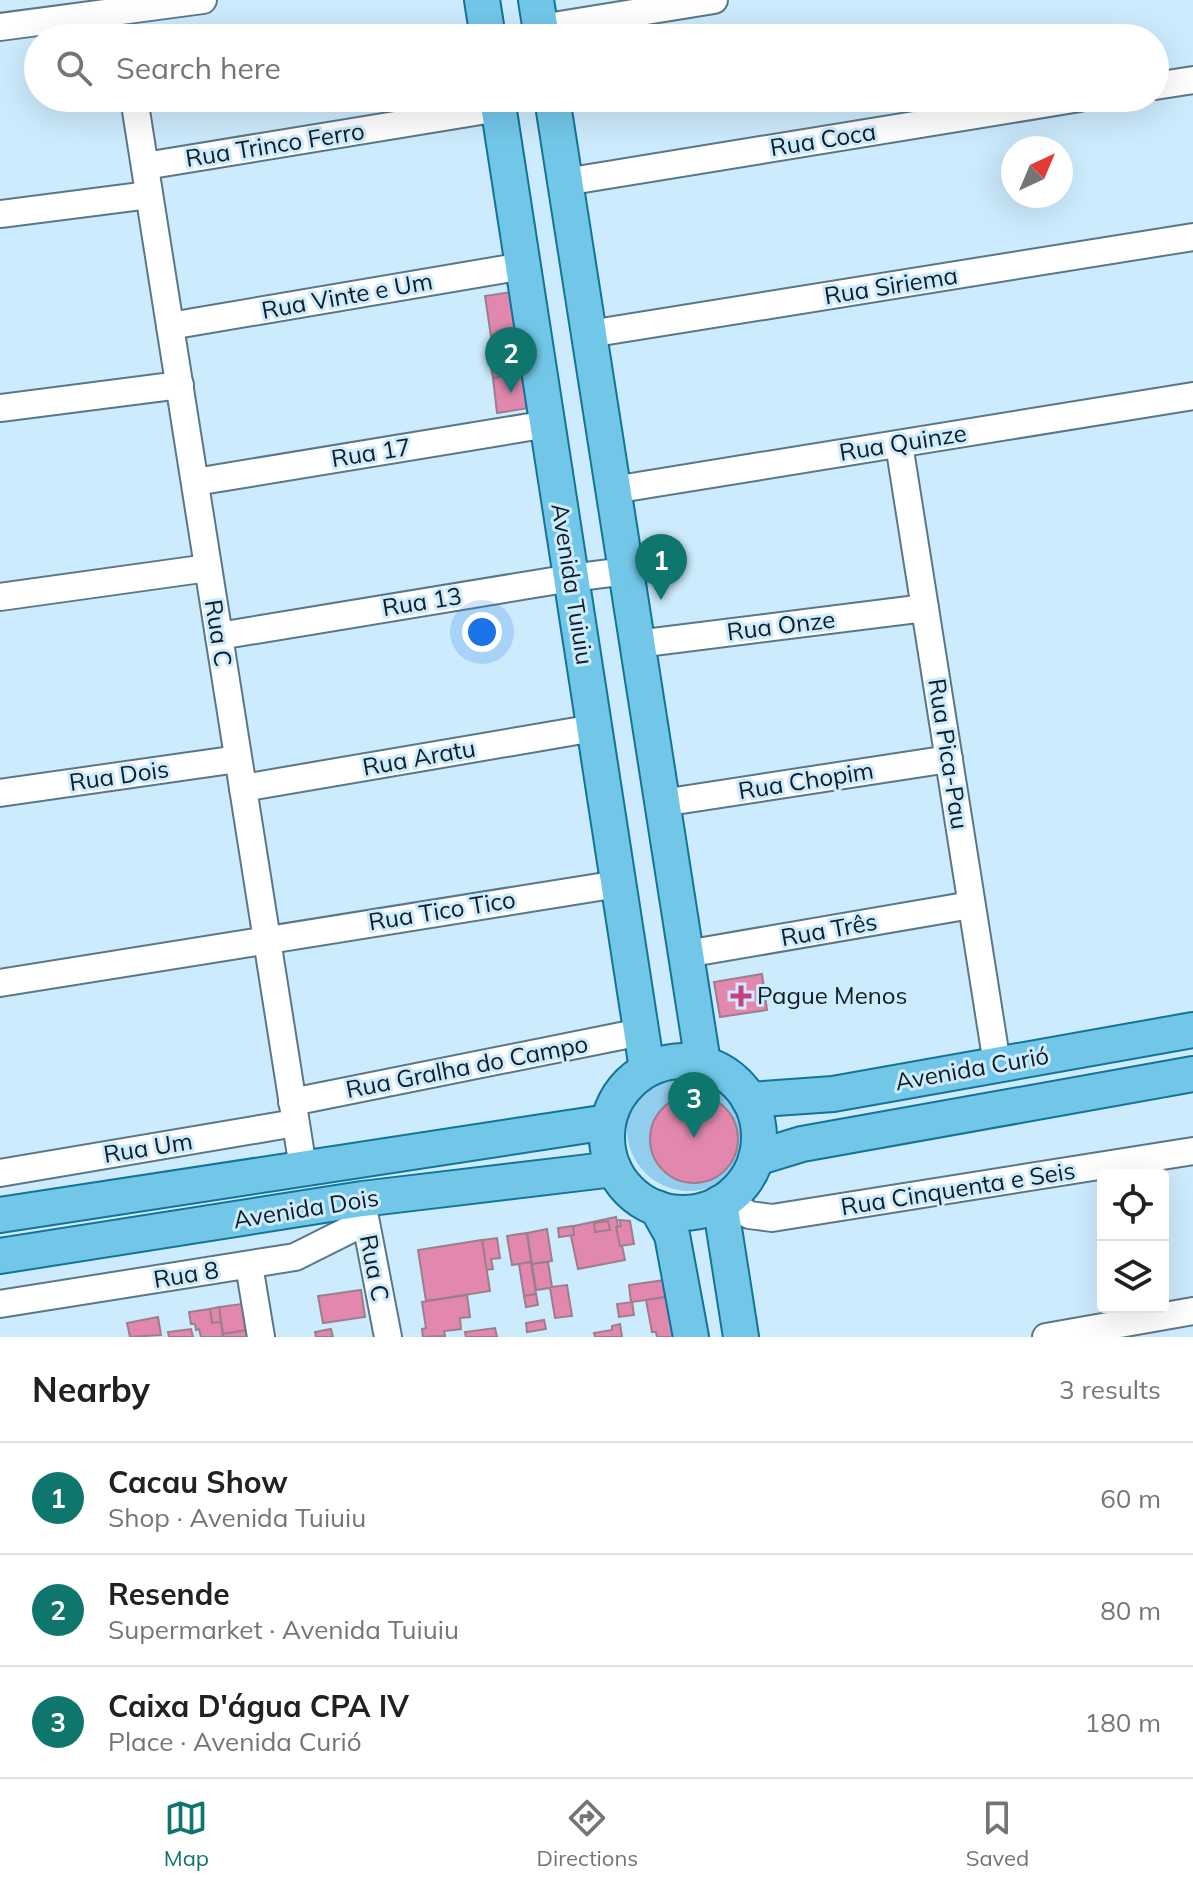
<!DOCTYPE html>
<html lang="en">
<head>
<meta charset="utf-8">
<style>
  :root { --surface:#fff; --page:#f6f6f6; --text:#202124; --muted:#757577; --line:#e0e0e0; --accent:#0f766e }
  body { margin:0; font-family:Mulish,sans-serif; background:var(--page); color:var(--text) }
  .controls { position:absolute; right:24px; bottom:24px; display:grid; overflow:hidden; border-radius:8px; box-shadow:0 8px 32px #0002 }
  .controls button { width:72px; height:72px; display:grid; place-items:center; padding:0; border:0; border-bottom:2px solid var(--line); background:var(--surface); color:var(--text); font:40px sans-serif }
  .compass { position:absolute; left:1001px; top:136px; width:72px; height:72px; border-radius:50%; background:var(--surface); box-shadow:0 8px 32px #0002; rotate:44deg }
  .you { position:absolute; left:482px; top:632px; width:28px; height:28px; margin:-20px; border:6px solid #fff; border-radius:50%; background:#1a73e8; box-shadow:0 0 0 12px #1a73e833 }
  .badge { display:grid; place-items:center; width:52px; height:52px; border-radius:50%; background:var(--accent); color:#fff; font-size:26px; font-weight:700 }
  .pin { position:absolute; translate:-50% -66px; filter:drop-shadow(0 2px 4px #0008) }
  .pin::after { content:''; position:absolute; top:42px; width:28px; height:24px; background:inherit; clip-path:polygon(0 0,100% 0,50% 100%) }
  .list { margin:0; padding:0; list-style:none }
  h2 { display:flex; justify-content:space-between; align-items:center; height:104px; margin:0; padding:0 32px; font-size:34px }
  h2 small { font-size:26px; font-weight:400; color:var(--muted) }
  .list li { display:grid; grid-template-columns:52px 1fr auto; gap:24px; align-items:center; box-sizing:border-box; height:112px; padding:0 32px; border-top:2px solid var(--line) }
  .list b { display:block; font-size:30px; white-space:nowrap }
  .list p { margin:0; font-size:26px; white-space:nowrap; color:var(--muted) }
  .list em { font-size:26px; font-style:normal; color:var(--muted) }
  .icon { flex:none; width:44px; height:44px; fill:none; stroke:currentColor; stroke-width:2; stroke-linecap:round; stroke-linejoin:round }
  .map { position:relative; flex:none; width:1193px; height:1337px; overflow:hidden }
  .search { position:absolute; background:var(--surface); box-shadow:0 8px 32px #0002; left:24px; right:24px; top:24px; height:88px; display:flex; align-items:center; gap:20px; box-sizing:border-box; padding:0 28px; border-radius:44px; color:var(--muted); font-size:30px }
  .sheet { height:440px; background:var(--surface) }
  nav { display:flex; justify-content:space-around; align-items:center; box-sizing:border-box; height:112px; border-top:2px solid var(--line); background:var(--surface); font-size:22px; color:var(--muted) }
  nav a { display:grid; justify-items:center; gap:4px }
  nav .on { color:var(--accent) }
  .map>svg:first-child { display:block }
  .green { fill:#91cdee }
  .building { fill:#e288af; stroke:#9d7e8a; stroke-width:2 }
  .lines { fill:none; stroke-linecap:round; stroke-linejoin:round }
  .minor-casing { stroke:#5b7787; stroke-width:30 }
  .major-casing { stroke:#137399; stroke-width:38 }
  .minor { stroke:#fff; stroke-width:26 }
  .major { stroke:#72c7e8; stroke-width:34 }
  .poi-dot { fill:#c64184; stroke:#ccebfd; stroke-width:3 }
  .labels { text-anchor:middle; stroke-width:6; stroke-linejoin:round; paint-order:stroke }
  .street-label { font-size:24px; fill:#121d23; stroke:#ccebfd }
  .poi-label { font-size:24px; fill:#121d23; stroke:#ccebfd; text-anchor:start }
</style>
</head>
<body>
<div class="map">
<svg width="1193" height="1337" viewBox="0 0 1193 1337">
  <rect width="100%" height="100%" fill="#ccebfd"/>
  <circle class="green" cx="689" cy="1129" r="62"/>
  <g class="building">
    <path d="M512,292L524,374L493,378L488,350H493L485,296Z"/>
    <path d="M524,374L529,408L497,413L493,378Z"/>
    <path d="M762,974L767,1010L720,1017L714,982Z"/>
    <circle cx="694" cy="1139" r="44"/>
    <path d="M616,1217L625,1260L578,1269L569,1227Z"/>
    <path d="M619,1220L630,1221L634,1244L620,1246L616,1227L621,1226Z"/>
    <path d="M608,1221L610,1230L595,1232L594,1223Z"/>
    <path d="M573,1226L574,1235L559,1237L558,1228Z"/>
    <path d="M547,1229L552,1261L532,1264L527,1233Z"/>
    <path d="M527,1233L531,1262L512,1265L507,1236Z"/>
    <path d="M497,1238L500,1258L491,1259L493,1269L486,1270L482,1240Z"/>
    <path d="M482,1240L490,1291L426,1301L418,1250Z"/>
    <path d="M531,1262L536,1294L524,1296L519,1264Z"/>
    <path d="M548,1262L552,1287L567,1285L572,1316L555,1318L550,1288L536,1290L532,1264Z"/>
    <path d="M672,1279L674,1296L631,1302L629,1285Z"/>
    <path d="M361,1290L365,1317L323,1323L318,1296Z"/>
    <path d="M536,1294L538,1305L526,1307L524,1296Z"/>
    <path d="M467,1295L470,1317L460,1318L461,1329L444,1331L445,1336L423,1337L422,1329L426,1328L422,1302Z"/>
    <path d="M678,1295L684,1337H657L656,1332H652L646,1300Z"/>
    <path d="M632,1302L634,1315L619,1317L617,1304Z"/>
    <path d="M249,1303L253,1329L223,1334L219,1307Z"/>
    <path d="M219,1307L221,1322L212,1323L210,1309Z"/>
    <path d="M210,1309L212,1323L221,1322L223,1337H201L199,1329L196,1330L195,1324H191L189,1312Z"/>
    <path d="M158,1317L161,1335L130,1337L127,1323Z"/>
    <path d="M544,1320L546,1329L527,1332L526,1323Z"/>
    <path d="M620,1324L622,1337H595L594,1333L612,1330V1326Z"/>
    <path d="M495,1328L497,1337H466L465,1332Z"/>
    <path d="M191,1329L193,1337H169L168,1332Z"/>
    <path d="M253,1329L254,1337H223V1334Z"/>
    <path d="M331,1329L333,1337H316L315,1332Z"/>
  </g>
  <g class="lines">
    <defs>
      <g id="minor">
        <path d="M0,27L203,0"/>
        <path d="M541,28L714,0"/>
        <path d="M1155,86L1193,80"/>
        <path d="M134,98L303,1168"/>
        <path d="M145,166L499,108"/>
        <path d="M565,182L1080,98"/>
        <path d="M0,214L149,195"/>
        <path d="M170,326L523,266"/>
        <path d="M589,334L1193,237"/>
        <path d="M0,408L180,385"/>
        <path d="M899,444L997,1064"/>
        <path d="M195,482L548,424"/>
        <path d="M613,490L1193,396"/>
        <path d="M0,597L208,568"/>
        <path d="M219,636L571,578L626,571"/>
        <path d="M637,644L925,608"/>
        <path d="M243,788L594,728"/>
        <path d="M0,793L238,759"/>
        <path d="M662,803L949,759"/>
        <path d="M686,954L971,905"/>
        <path d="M0,983L618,884"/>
        <path d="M292,1102L641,1032"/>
        <path d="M0,1173L295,1123"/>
        <path d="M727,1199L749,1215L772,1218L1193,1151"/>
        <path d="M363,1207L388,1337"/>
        <path d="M249,1265L261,1337"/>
        <path d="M0,1304L295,1257L365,1222"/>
        <path d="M1046,1337L1193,1311"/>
      </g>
      <g id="major">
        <path d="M482,0L488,38"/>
        <path d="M536,0L542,38"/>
        <path d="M497,98L647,1069"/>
        <path d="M552,98L703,1063"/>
        <circle cx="683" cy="1137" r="76"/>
        <path d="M749,1100L833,1094L1193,1030"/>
        <path d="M756,1158L802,1144L1193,1074"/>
        <path d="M720,1203L741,1337"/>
        <path d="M657,1208L672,1235L691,1337"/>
        <path d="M0,1215L608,1122"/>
        <path d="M0,1256L362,1199L614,1169"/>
      </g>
    </defs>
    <use href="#minor" class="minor-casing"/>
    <use href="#major" class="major-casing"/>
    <use href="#minor" class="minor"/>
    <use href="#major" class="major"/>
  </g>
  <path class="poi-dot" d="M737 984h8v8h8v8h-8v8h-8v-8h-8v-8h8z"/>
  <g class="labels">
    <g class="street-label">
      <text transform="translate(823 140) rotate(-9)" y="8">Rua Coca</text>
      <text transform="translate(275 145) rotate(-9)" y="8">Rua Trinco Ferro</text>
      <text transform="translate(891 286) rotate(-9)" y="8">Rua Siriema</text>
      <text transform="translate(347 296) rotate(-10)" y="8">Rua Vinte e Um</text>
      <text transform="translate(903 443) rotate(-9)" y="8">Rua Quinze</text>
      <text transform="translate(371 453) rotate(-9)" y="8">Rua 17</text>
      <text transform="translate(572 584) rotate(81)" y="8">Avenida Tuiuiu</text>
      <text transform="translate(422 602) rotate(-9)" y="8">Rua 13</text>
      <text transform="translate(781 626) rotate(-7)" y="8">Rua Onze</text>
      <text transform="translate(218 633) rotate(81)" y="8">Rua C</text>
      <text transform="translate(948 754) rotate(81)" y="8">Rua Pica-Pau</text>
      <text transform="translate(419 758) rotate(-10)" y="8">Rua Aratu</text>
      <text transform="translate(119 776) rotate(-8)" y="8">Rua Dois</text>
      <text transform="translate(806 781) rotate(-9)" y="8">Rua Chopim</text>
      <text transform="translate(442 911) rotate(-9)" y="8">Rua Tico Tico</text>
      <text transform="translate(829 930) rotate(-10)" y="8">Rua Três</text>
      <text transform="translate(467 1067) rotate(-11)" y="8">Rua Gralha do Campo</text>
      <text transform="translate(972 1069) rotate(-10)" y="8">Avenida Curió</text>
      <text transform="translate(148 1148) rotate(-9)" y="8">Rua Um</text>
      <text transform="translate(958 1189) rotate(-9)" y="8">Rua Cinquenta e Seis</text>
      <text transform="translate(306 1209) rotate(-9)" y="8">Avenida Dois</text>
      <text transform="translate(374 1268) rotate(79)" y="8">Rua C</text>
      <text transform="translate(186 1275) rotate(-9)" y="8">Rua 8</text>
    </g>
    <g class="poi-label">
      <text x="757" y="1004">Pague Menos</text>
    </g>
  </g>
</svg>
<div class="controls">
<button><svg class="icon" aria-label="locate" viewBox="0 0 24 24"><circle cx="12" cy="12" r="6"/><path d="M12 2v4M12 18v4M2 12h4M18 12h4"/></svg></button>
<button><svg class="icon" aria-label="layers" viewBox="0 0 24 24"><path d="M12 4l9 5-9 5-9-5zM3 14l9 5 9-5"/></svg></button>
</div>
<svg class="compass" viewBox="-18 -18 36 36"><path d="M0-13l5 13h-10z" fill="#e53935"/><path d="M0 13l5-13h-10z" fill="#757577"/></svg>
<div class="you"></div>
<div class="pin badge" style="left:661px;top:600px">1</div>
<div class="pin badge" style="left:511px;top:393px">2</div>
<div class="pin badge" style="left:694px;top:1138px">3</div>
<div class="search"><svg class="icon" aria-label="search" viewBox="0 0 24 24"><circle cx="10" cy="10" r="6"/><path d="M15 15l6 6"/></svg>Search here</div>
</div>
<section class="sheet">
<h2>Nearby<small>3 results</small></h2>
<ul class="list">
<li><span class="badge">1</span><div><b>Cacau Show</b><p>Shop · Avenida Tuiuiu</p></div><em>60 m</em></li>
<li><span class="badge">2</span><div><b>Resende</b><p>Supermarket · Avenida Tuiuiu</p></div><em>80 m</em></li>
<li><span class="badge">3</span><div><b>Caixa D'água CPA IV</b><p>Place · Avenida Curió</p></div><em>180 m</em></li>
</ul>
</section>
<nav>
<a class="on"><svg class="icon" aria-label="map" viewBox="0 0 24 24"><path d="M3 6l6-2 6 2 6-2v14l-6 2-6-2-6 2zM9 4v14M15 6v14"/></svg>Map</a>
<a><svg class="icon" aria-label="directions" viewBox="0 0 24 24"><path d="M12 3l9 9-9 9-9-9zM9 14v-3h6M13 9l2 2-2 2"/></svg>Directions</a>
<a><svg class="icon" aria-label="saved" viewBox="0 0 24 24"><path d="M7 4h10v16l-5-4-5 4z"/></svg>Saved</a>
</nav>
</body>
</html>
